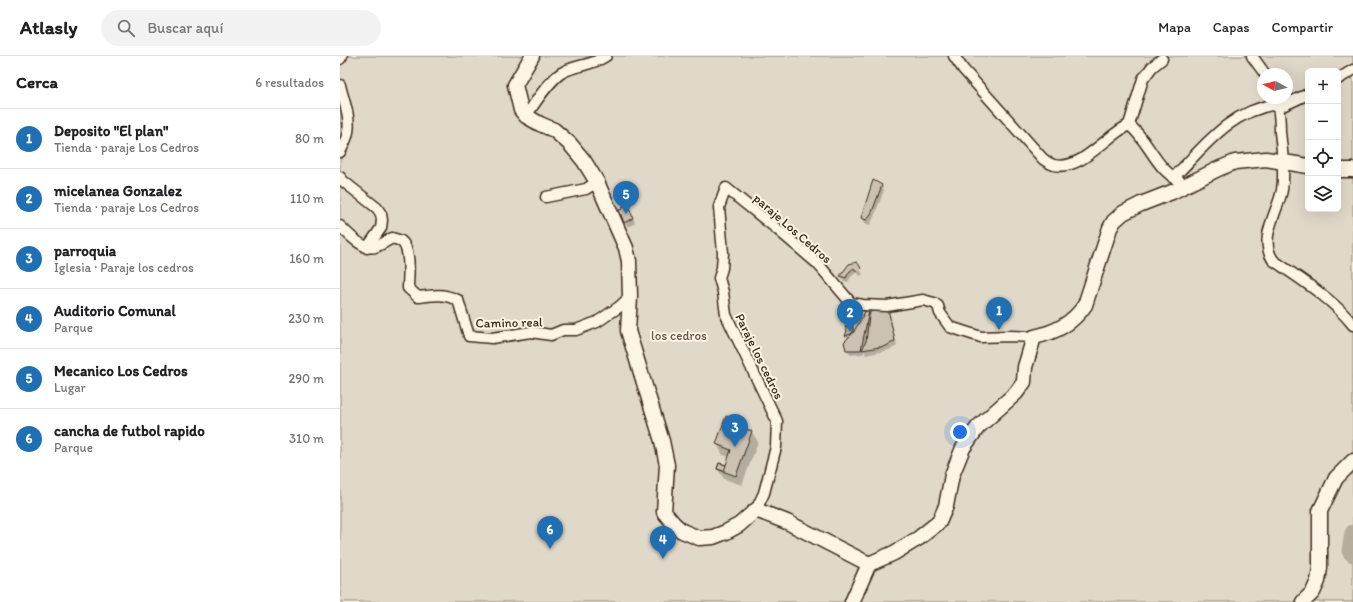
<!DOCTYPE html>
<html lang="es">
<head>
<meta charset="utf-8">
<style>
  :root { --surface:#fff; --page:#f2f2f2; --text:#202124; --muted:#757577; --line:#e0e0e0; --accent:#1f6fb2 }
  body { margin:0; font-family:Itim,sans-serif; background:var(--page); color:var(--text) }
  .controls { position:absolute; right:12px; top:12px; display:grid; overflow:hidden; border-radius:6px; box-shadow:0 4px 16px #0002 }
  .controls button { width:36px; height:36px; display:grid; place-items:center; padding:0; border:0; border-bottom:1px solid var(--line); background:var(--surface); color:var(--text); font:20px sans-serif }
  .compass { position:absolute; left:917px; top:12px; width:36px; height:36px; border-radius:50%; background:var(--surface); box-shadow:0 4px 16px #0002; rotate:278deg }
  .you { position:absolute; left:620px; top:376px; width:14px; height:14px; margin:-10px; border:3px solid #fff; border-radius:50%; background:#1a73e8; box-shadow:0 0 0 6px #1a73e833 }
  .badge { display:grid; place-items:center; width:26px; height:26px; border-radius:50%; background:var(--accent); color:#fff; font-size:13px; font-weight:700 }
  .pin { position:absolute; translate:-50% -33px; filter:drop-shadow(0 1px 2px #0008) }
  .pin::after { content:''; position:absolute; top:21px; width:14px; height:12px; background:inherit; clip-path:polygon(0 0,100% 0,50% 100%) }
  .list { margin:0; padding:0; list-style:none }
  h2 { display:flex; justify-content:space-between; align-items:center; height:52px; margin:0; padding:0 16px; font-size:17px }
  h2 small { font-size:13px; font-weight:400; color:var(--muted) }
  .list li { display:grid; grid-template-columns:26px 1fr auto; gap:12px; align-items:center; box-sizing:border-box; height:60px; padding:0 16px; border-top:1px solid var(--line) }
  .list b { display:block; font-size:15px; white-space:nowrap }
  .list p { margin:0; font-size:13px; white-space:nowrap; color:var(--muted) }
  .list em { font-size:13px; font-style:normal; color:var(--muted) }
  .icon { flex:none; width:22px; height:22px; fill:none; stroke:currentColor; stroke-width:2; stroke-linecap:round; stroke-linejoin:round }
  .map { position:relative; flex:none; width:1013px; height:546px; overflow:hidden }
  header { display:flex; align-items:center; gap:24px; box-sizing:border-box; height:56px; padding:0 20px; background:var(--surface); border-bottom:1px solid var(--line) }
  header strong { font-size:19px }
  nav { display:flex; gap:22px; margin-inline-start:auto; font-size:14px }
  .search { width:280px; height:36px; background:var(--page); display:flex; align-items:center; gap:10px; box-sizing:border-box; padding:0 14px; border-radius:22px; color:var(--muted); font-size:15px }
  main { display:flex }
  aside { flex:1; background:var(--surface) }
  .map>svg:first-child { display:block }
  .green { fill:#e0d8c8; stroke:#8e8173; fill-rule:evenodd }
  .shadow { fill:#0003 }
  .lines { fill:none; stroke-linecap:round; stroke-linejoin:round }
  .river { stroke:#b7ad9e; stroke-width:17 }
  .building { fill:#ccc2b3; stroke:#3b2a1e }
  .minor-casing { stroke:#3b2a1e; stroke-width:13 }
  .secondary-casing { stroke:#3b2a1e; stroke-width:17 }
  .minor { stroke:#fcf5e5; stroke-width:10 }
  .secondary { stroke:#fcf5e5; stroke-width:14 }
  .labels { text-anchor:middle; stroke-width:4; stroke-linejoin:round; paint-order:stroke }
  .street-label { font-size:13px; fill:#3b2a1e; stroke:#fcf5e5 }
  .park-label { font-size:13px; fill:#645648; stroke:#fcf5e5 }
</style>
</head>
<body>
<header>
<strong>Atlasly</strong>
<div class="search"><svg class="icon" aria-label="search" viewBox="0 0 24 24"><circle cx="10" cy="10" r="6"/><path d="M15 15l6 6"/></svg>Buscar aquí</div>
<nav><a>Mapa</a><a>Capas</a><a>Compartir</a></nav>
</header>
<main>
<aside>
<h2>Cerca<small>6 resultados</small></h2>
<ul class="list">
<li><span class="badge">1</span><div><b>Deposito &quot;El plan&quot;</b><p>Tienda · paraje Los Cedros</p></div><em>80 m</em></li>
<li><span class="badge">2</span><div><b>micelanea Gonzalez</b><p>Tienda · paraje Los Cedros</p></div><em>110 m</em></li>
<li><span class="badge">3</span><div><b>parroquia</b><p>Iglesia · Paraje los cedros</p></div><em>160 m</em></li>
<li><span class="badge">4</span><div><b>Auditorio Comunal</b><p>Parque</p></div><em>230 m</em></li>
<li><span class="badge">5</span><div><b>Mecanico Los Cedros</b><p>Lugar</p></div><em>290 m</em></li>
<li><span class="badge">6</span><div><b>cancha de futbol rapido</b><p>Parque</p></div><em>310 m</em></li>
</ul>
</aside>
<div class="map">
<svg width="1013" height="546" viewBox="0 0 1013 546">
  <rect width="100%" height="100%" fill="#fcf5e5"/>
  <filter id="ink" filterUnits="userSpaceOnUse"><feTurbulence type="fractalNoise" baseFrequency=".025" numOctaves="2"/><feDisplacementMap in="SourceGraphic" scale="8" xChannelSelector="R" yChannelSelector="G"/><feConvolveMatrix kernelMatrix="1 2 1 2 8 2 1 2 1" color-interpolation-filters="sRGB"/></filter>
  <g filter="url(#ink)">
    <path class="green" d="M0,0H1013V546H0ZM968,15H998V153H968ZM923,18H947V42H923Z"/>
    <g class="shadow">
      <path d="M534,125L541,129L544,134L534,161L530,169L525,167L522,162Z"/>
      <path d="M288,150L295,167L288,171L285,166Z"/>
      <path d="M516,207L523,218L520,220L517,216L511,221L508,226L504,225L501,220Z"/>
      <path d="M547,254L550,259L557,290L549,294L526,299L524,295L523,298L510,299L507,293L508,283L506,280L508,275L513,272L515,276L528,256L530,259Z"/>
      <path d="M401,366L405,374L412,376L418,386L402,429L384,423L378,413L386,410L390,401L383,399L377,388Z"/>
    </g>
    <g class="lines">
      <path class="river" d="M1013,477L1010,495L1013,498"/>
    </g>
    <g class="building">
      <path d="M533,124L542,129L532,156L527,164L521,162Z"/>
      <path d="M286,144L293,162L284,167L279,154L282,153Z"/>
      <path d="M517,206L521,212L517,216L514,212L509,216L506,222L500,220L509,208Z"/>
      <path d="M535,253H548L555,285L546,290L522,294L526,285L529,260L531,254Z"/>
      <path d="M526,254L529,255L521,294H506L504,286L513,277Z"/>
      <path d="M505,270L513,271V277L505,280L507,275Z"/>
      <path d="M386,360L402,366L400,371L412,375L396,420L377,413L379,407L386,409L391,394L376,388Z"/>
      <path d="M379,407L386,409L384,415L377,413Z"/>
    </g>
    <g class="lines">
      <defs>
        <g id="minor">
          <path d="M614,0L623,13L703,103C706,105 710,108 714,109C742,115 766,79 789,69"/>
          <path d="M912,0L925,18"/>
          <path d="M0,3L2,0"/>
          <path d="M998,23L1013,14"/>
          <path d="M0,29C3,43 11,61 8,76C7,83 3,90 0,96"/>
          <path d="M938,52L968,38"/>
          <path d="M186,60C195,47 211,21 225,15C238,9 253,9 266,0"/>
          <path d="M789,69C808,83 816,114 839,124"/>
          <path d="M789,69L803,23L812,11L822,3"/>
          <path d="M0,121L3,125L37,152L41,158L42,164L41,172L27,192"/>
          <path d="M833,122C866,89 888,56 937,48C940,57 940,67 940,76C942,94 945,116 942,134C938,156 918,182 933,204C960,223 992,242 1013,269"/>
          <path d="M206,141L246,133L257,126"/>
          <path d="M0,170C7,177 24,195 35,191C41,189 47,185 52,182C55,183 59,184 61,185C72,193 68,221 68,232L78,241C96,239 101,237 118,244L129,280L152,282L191,276L211,279L223,274H236L257,266L279,251L290,241"/>
          <path d="M416,454L424,437L436,391L437,365L386,259L383,236L379,222L382,212L383,197L379,151L386,132L437,173L478,208L511,247L523,249L547,250L583,244L594,247L598,250L600,257L610,271L641,281L670,280L694,281"/>
        </g>
        <g id="secondary">
          <path d="M192,0L175,29L181,54L186,60L200,68L214,74L230,88L244,105L257,126L286,192L289,205L290,241L288,275L322,385L327,409L324,456L334,468L342,475L359,482L373,481L386,476L399,469L416,454L447,466L529,508L554,497L579,482L599,466L606,450L612,419L623,392L638,371L676,337L684,326L685,311L694,281C716,276 732,268 745,249L770,172L774,165L783,157L801,148L832,136L878,113L895,106L926,103L968,110"/>
          <path d="M998,114H1013"/>
          <path d="M512,546L529,508"/>
          <path d="M963,546L973,536L978,525L980,512V455L996,422L1013,405"/>
        </g>
      </defs>
      <use href="#minor" class="minor-casing"/>
      <use href="#secondary" class="secondary-casing"/>
      <use href="#minor" class="minor"/>
      <use href="#secondary" class="secondary"/>
    </g>
  </g>
  <g class="labels">
    <g class="street-label">
      <text transform="translate(453 172) rotate(41)" y="5">paraje Los Cedros</text>
      <text transform="translate(169 266) rotate(-1)" y="5">Camino real</text>
      <text transform="translate(420 300) rotate(64)" y="5">Paraje los cedros</text>
    </g>
    <g class="park-label">
      <text x="339" y="284">los cedros</text>
    </g>
  </g>
</svg>
<div class="controls">
<button>+</button>
<button>−</button>
<button><svg class="icon" aria-label="locate" viewBox="0 0 24 24"><circle cx="12" cy="12" r="6"/><path d="M12 2v4M12 18v4M2 12h4M18 12h4"/></svg></button>
<button><svg class="icon" aria-label="layers" viewBox="0 0 24 24"><path d="M12 4l9 5-9 5-9-5zM3 14l9 5 9-5"/></svg></button>
</div>
<svg class="compass" viewBox="-18 -18 36 36"><path d="M0-13l5 13h-10z" fill="#e53935"/><path d="M0 13l5-13h-10z" fill="#757577"/></svg>
<div class="you"></div>
<div class="pin badge" style="left:659px;top:274px">1</div>
<div class="pin badge" style="left:510px;top:276px">2</div>
<div class="pin badge" style="left:395px;top:391px">3</div>
<div class="pin badge" style="left:323px;top:503px">4</div>
<div class="pin badge" style="left:286px;top:158px">5</div>
<div class="pin badge" style="left:210px;top:493px">6</div>
</div>
</main>
</body>
</html>
